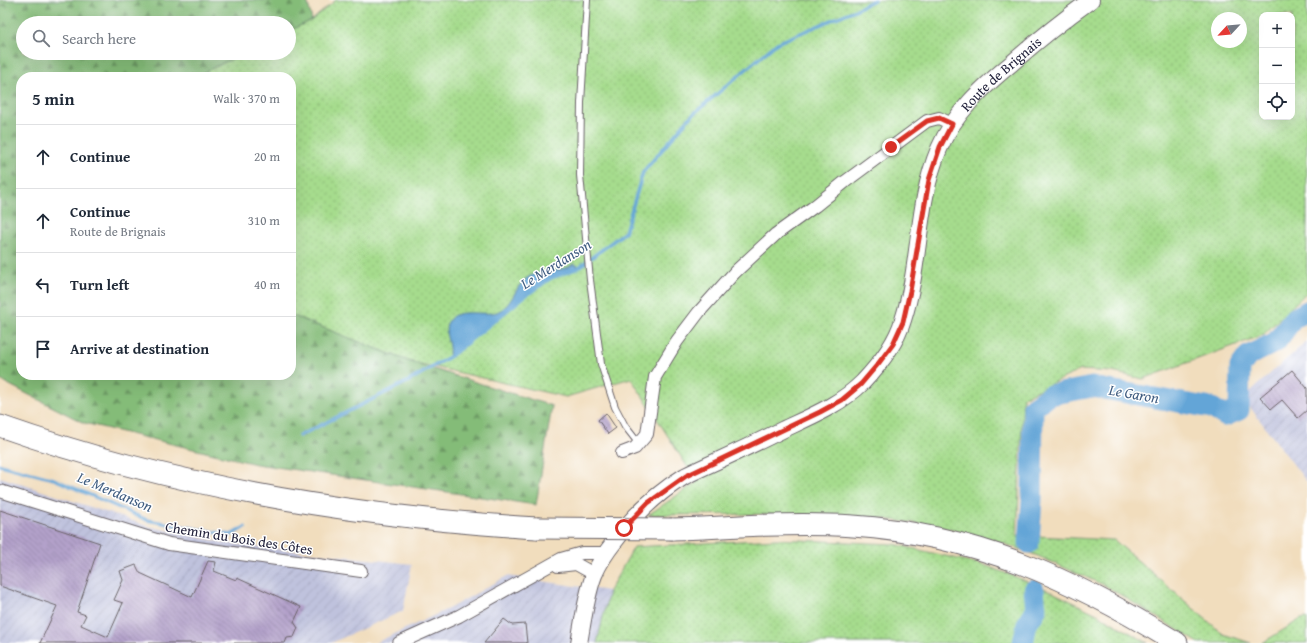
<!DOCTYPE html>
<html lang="en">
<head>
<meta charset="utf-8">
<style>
  :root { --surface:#fff; --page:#f2f2f3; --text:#1f2937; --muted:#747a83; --line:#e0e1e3 }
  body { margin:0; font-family:"Gentium Book Plus",serif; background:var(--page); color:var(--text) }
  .controls { position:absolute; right:12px; top:12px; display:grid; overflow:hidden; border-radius:8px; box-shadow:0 4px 16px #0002 }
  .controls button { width:36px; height:36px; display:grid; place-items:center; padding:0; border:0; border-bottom:1px solid var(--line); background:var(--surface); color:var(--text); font:20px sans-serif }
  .compass { position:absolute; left:1211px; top:12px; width:36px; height:36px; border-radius:50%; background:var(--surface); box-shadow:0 4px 16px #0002; rotate:244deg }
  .stop { position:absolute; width:12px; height:12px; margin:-9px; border:3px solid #d93025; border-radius:50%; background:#fff }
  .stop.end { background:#d93025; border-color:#fff; box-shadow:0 1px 4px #0008 }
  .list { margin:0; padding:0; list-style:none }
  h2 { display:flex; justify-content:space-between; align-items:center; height:52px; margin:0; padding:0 16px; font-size:17px }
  h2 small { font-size:13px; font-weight:400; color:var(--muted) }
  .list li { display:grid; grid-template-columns:26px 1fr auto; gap:12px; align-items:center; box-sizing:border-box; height:64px; padding:0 16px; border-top:1px solid var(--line) }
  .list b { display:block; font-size:15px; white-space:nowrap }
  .list p { margin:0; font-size:13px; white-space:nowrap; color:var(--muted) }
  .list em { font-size:13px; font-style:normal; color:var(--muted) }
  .icon { flex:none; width:22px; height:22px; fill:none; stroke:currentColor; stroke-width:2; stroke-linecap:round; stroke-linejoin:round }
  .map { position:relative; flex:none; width:1307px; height:643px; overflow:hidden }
  .search { position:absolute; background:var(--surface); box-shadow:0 4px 16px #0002; left:16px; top:16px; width:280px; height:44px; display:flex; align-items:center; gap:10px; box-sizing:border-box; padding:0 14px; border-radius:22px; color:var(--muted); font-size:15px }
  .panel { position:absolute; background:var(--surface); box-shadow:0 4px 16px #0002; left:16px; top:72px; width:280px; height:308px; border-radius:16px }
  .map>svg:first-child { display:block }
  .industrial { fill:url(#industrial-furrows) }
  .grass { fill:url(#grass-dots); stroke:#647f64; fill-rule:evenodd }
  .forest { fill:url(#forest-firs); stroke:#536f5a }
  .water { fill:#64a5d7; stroke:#436489 }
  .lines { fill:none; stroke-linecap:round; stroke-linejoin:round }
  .stream { stroke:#64a5d7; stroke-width:3.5 }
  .river { stroke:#64a5d7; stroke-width:21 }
  .building { fill:url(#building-back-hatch) }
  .lane-casing { stroke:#6a6368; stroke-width:8 }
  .street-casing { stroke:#6a6368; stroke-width:14 }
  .secondary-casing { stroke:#6a6368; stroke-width:18 }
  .highway-casing { stroke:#6a6368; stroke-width:23 }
  .lane { stroke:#fff; stroke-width:6 }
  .street { stroke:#fff; stroke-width:12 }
  .secondary { stroke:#fff; stroke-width:16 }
  .highway { stroke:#fff; stroke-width:21 }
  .highway-bridge-casing { stroke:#6a6368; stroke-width:23; stroke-linecap:butt }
  .highway-bridge { stroke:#fff; stroke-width:21 }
  .route { stroke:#d93025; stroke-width:5 }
  .labels { text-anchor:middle; stroke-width:3; stroke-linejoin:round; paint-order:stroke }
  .street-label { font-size:14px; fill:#22223b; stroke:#fff }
  .water-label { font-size:15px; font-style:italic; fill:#405d81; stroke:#fff }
</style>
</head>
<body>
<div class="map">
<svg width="1307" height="643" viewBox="0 0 1307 643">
  <defs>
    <pattern id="industrial-furrows" width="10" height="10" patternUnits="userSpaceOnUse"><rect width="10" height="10" fill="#bfc2dd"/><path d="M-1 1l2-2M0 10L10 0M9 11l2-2" fill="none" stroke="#a4a6bf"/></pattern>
    <pattern id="grass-dots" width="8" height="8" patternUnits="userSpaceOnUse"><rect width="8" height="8" fill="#a6dc8d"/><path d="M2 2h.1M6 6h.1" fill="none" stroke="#8fbc7b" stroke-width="1.8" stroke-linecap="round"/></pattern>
    <pattern id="forest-firs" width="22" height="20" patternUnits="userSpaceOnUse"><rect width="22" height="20" fill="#84bc78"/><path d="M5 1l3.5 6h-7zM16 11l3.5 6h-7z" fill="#6c9864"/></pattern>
    <pattern id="building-back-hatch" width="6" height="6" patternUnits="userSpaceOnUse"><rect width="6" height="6" fill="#b3a1ca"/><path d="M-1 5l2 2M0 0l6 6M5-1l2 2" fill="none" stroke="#9183a5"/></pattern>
  </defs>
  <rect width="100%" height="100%" fill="#fff"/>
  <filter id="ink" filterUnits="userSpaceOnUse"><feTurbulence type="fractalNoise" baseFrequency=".025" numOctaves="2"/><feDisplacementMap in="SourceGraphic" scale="8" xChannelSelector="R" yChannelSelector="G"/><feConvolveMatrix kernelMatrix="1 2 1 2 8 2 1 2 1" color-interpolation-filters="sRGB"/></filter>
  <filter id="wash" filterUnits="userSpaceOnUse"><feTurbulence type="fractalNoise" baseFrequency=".012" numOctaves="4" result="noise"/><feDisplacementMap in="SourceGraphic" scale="16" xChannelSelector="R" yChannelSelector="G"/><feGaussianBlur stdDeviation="0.9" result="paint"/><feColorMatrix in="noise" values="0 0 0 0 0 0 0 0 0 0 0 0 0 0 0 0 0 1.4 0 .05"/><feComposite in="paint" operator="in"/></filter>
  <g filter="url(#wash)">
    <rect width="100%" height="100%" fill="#f1ddbd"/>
    <g class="industrial">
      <path d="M1307,341V481H1306L1243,398Z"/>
      <path d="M0,477L148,526L226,543L412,564L403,611L331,643H0Z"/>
      <path d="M507,576L609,591L597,643H375L450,608Z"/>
    </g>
    <g class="grass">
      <path d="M336,0H1307V292L1263,335L1143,379L1112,372L1081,370L1023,397L1017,535L1114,540L1223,634L1251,643H1199L1106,586L1038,556L994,540L936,526L878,518L785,514L648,515L697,482L631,378L566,397L408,361L291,315V77H197L198,75L244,53H289V31L312,20ZM1262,15H1292V117H1262ZM1217,18H1241V42H1217Z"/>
      <path d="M776,539L894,544L984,565L1042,587L1097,614L1148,643H597L609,591L634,547Z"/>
      <path d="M1307,618V643H1262L1301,619Z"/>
    </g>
    <path class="forest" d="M0,0H307L312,20L289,31V23H23V53H244L198,75L197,77H21V375H291V315L408,361L552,406L536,505L256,464L84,423L0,380Z"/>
    <path class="water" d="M573,264L577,265L578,268L551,278L525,296L451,356L449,354C451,342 441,331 450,319C458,308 484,316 497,312C513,306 514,287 527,278C537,271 551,272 562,269C566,269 570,266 573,264Z"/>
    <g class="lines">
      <g class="stream">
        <path d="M299,436L407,382L451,356L525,296L551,278L578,268L625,232L643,172L691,116L777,43L855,10L874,0"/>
        <path d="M0,465L54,479L147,520L231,535L245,527"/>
      </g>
      <g class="river">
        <path d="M1029,543L1032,500L1033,407L1050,395L1092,387L1212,408L1225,416L1239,410L1240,367L1248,356L1276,342L1293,319L1307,311"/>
        <path d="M1023,643L1027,624L1036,610L1034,590"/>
      </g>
    </g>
    <g id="blocks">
      <g class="building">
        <path d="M1292,370L1307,388V410L1298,418L1282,400L1271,409L1260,397Z"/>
        <path d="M606,413L616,428L608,434L598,420Z"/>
        <path d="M0,510L100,543L77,612L86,615L81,625L108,637L123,603L114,600L123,580L120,571L136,565L140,573L192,597L208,561L216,562L214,571L236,580L237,578L301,607L294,622L298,628L294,637L287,638L285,643H40L57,606L0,586Z"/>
        <path d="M504,619L512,625L525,624L527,643H484Z"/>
      </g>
    </g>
  </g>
  <g filter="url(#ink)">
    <use href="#blocks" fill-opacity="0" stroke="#6a6368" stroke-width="1"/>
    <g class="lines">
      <defs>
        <path id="lane" d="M587,0L581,103L580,175L590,280L601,364L615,407L625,426L639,444"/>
        <g id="street">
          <path d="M622,453L635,448L647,434L655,377L677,341L699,312L735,272L776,234L815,206L846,181L927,121L939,118L952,124"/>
          <path d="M0,491L169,544L361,571"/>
          <path d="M558,566L576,564L594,574"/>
          <path d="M399,643L459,616L561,559L582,553H606"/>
        </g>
        <g id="secondary">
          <path id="s1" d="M579,643C583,621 586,596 594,575C599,563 607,551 615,541C634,515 657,493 685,476C695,471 706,466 717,461C739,451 762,440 784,429C812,416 841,404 863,382C879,365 896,344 903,320C921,265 916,203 939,149C954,113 983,87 1012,63C1037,41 1063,20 1091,0"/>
        </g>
        <g id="highway">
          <path d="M0,426C173,487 355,517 537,528"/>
          <path d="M672,529C732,527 793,522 853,526C975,534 1075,580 1177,643"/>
        </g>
      </defs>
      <use href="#lane" class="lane-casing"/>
      <use href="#street" class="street-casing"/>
      <use href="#secondary" class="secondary-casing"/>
      <use href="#highway" class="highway-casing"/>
      <use href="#lane" class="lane"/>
      <use href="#street" class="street"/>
      <use href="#secondary" class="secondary"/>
      <use href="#highway" class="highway"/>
      <defs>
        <path id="highway-bridge" d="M537,528L672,529"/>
      </defs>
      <use href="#highway-bridge" class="highway-bridge-casing"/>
      <use href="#highway-bridge" class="highway-bridge"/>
    </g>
  </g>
  <g class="lines" filter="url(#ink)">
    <path class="route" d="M624,528L648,503L686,476L820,412L842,400L861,384L878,364L893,344L903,322L910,291L929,180L940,147L952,124L939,118L927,121L891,147"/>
  </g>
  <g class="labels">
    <g class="street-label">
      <text dy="5" stroke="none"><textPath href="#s1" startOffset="756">Route de Brignais</textPath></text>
      <text transform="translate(239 538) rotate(9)" y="5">Chemin du Bois des Côtes</text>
    </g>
    <g class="water-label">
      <text transform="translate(556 264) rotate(-32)" y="5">Le Merdanson</text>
      <text transform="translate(1134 394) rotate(10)" y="5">Le Garon</text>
      <text transform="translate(115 492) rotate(23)" y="5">Le Merdanson</text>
    </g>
  </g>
</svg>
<div class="controls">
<button>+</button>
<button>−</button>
<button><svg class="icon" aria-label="locate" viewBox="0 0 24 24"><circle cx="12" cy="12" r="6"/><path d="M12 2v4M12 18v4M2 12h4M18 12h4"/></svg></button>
</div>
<svg class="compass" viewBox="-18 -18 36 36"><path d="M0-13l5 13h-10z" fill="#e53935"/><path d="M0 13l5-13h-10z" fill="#747a83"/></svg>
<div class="stop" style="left:624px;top:528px"></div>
<div class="stop end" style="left:891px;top:147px"></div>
<div class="search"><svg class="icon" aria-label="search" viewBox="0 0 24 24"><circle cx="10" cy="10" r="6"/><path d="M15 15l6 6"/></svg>Search here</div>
<section class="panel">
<h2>5 min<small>Walk · 370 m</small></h2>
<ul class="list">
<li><svg class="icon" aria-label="ahead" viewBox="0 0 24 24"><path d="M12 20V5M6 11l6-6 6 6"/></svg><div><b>Continue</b></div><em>20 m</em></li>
<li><svg class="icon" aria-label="ahead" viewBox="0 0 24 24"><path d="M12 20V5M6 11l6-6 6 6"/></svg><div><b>Continue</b><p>Route de Brignais</p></div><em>310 m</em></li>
<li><svg class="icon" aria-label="left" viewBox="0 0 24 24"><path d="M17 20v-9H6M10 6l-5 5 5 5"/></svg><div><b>Turn left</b></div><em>40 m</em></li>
<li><svg class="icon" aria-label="arrive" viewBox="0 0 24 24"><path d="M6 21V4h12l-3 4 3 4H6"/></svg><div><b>Arrive at destination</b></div></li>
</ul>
</section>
</div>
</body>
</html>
